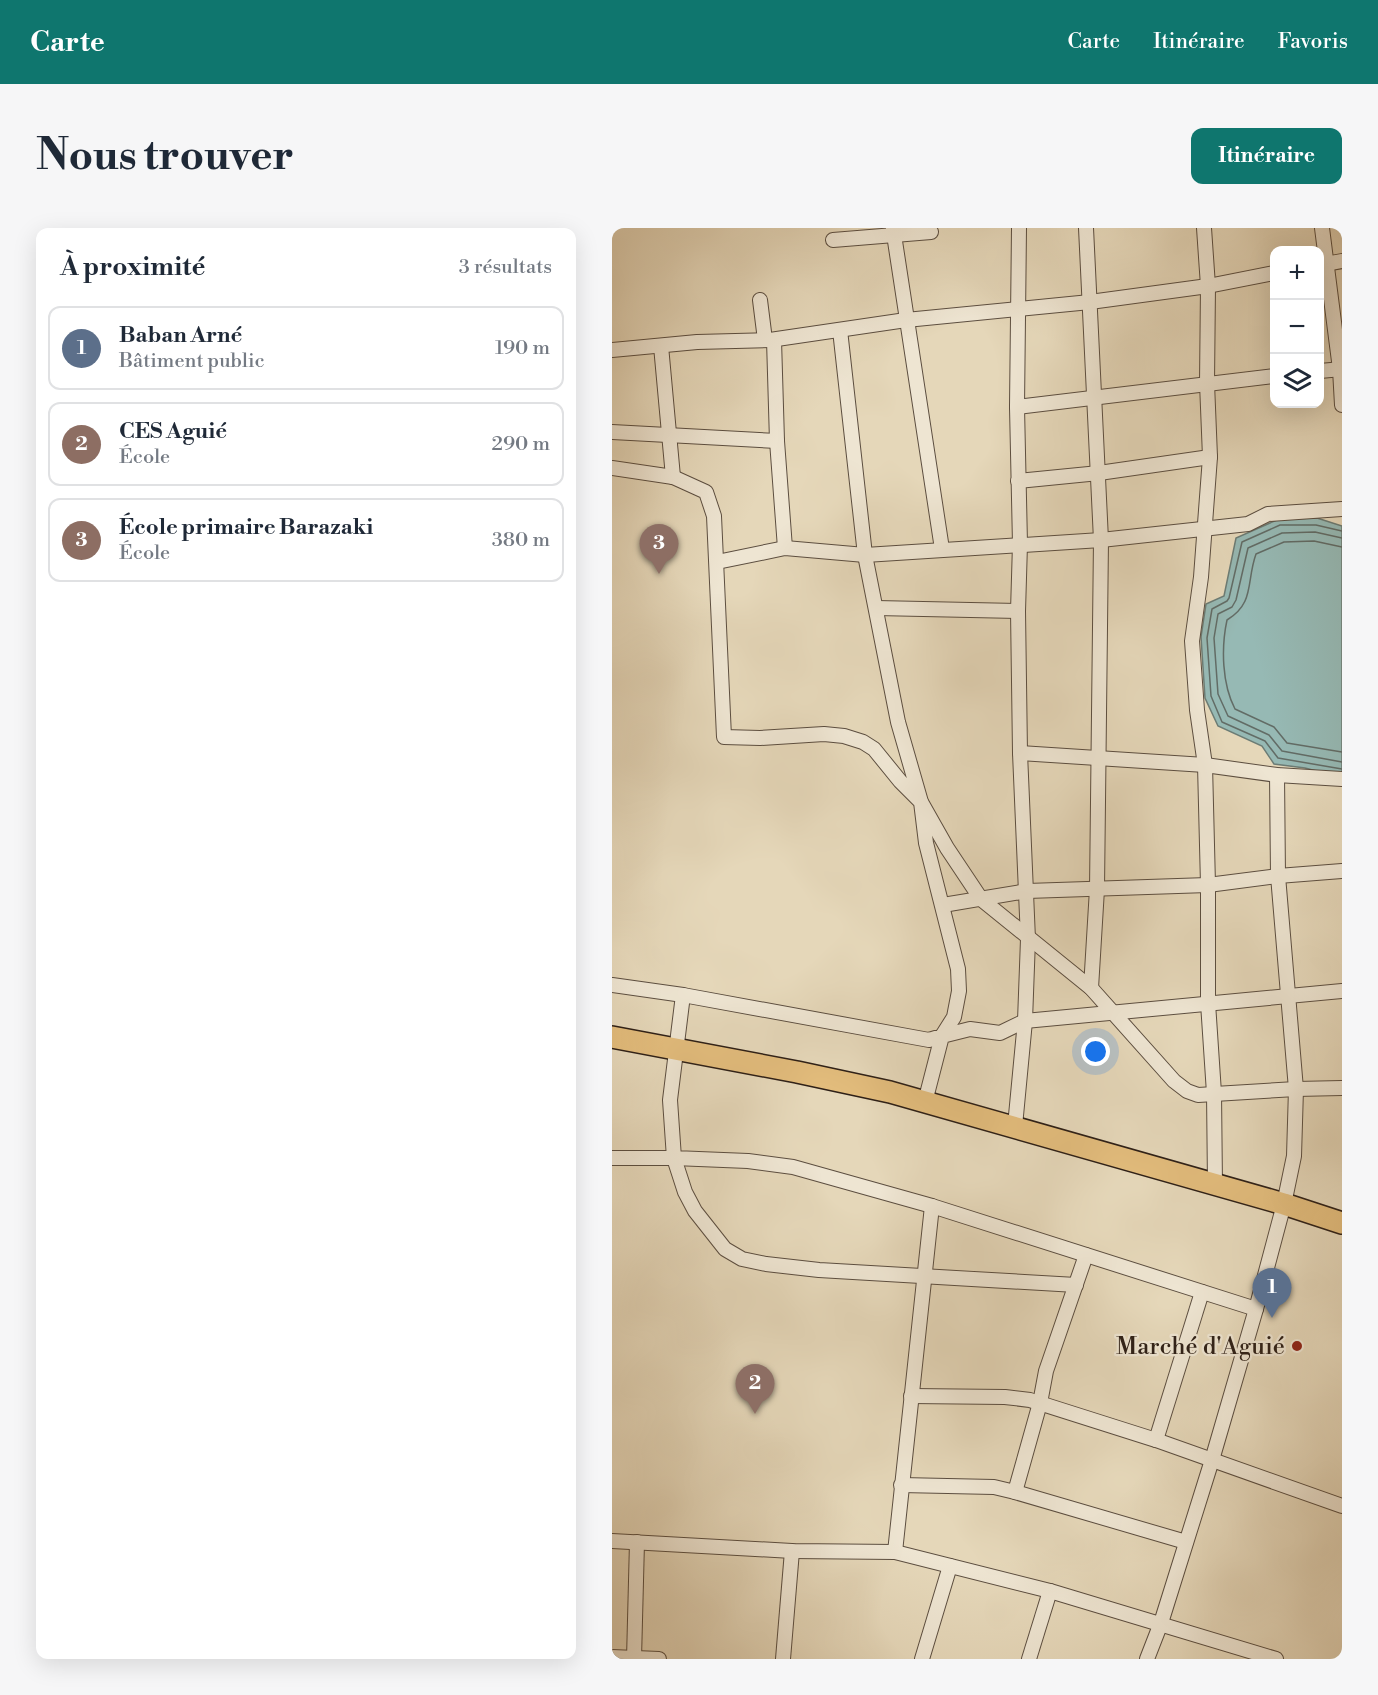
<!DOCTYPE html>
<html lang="fr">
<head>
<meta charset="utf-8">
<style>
  :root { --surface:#fff; --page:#f6f6f7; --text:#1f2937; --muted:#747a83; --line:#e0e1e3; --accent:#0f766e }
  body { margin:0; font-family:"Libre Bodoni",serif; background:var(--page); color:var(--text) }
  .controls { position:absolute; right:18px; top:18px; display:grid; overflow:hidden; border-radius:12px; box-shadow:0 6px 24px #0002 }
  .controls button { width:54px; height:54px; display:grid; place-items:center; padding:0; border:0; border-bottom:2px solid var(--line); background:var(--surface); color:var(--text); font:30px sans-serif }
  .you { position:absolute; left:484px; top:824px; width:21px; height:21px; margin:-15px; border:4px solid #fff; border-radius:50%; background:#1a73e8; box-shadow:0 0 0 9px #1a73e833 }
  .badge { display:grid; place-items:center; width:39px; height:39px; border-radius:50%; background:var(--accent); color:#fff; font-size:20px; font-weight:700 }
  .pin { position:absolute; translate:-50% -50px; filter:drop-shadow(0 2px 3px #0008) }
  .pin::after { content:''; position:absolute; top:32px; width:21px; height:18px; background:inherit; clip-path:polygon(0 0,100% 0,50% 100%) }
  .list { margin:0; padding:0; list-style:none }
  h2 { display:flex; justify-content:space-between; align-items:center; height:78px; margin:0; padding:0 24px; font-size:26px }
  h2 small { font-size:20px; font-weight:400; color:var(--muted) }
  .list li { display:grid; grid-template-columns:39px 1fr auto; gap:18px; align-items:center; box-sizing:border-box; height:84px; margin:0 12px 12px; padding:0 12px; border:2px solid var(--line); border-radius:12px }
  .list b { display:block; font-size:22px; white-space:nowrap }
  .list p { margin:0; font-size:20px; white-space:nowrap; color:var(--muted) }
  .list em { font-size:20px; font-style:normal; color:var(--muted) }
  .icon { flex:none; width:33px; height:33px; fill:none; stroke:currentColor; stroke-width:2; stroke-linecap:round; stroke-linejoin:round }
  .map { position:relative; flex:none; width:730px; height:1431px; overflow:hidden; border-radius:12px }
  header { display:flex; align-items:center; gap:36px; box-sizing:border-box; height:84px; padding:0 30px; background:var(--accent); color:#fff }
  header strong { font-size:28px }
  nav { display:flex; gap:33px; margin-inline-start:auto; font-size:21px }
  .intro { display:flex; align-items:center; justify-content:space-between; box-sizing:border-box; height:144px; padding:0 36px }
  h1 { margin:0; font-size:42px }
  .button { padding:15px 27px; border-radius:12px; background:var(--accent); color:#fff; font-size:21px; font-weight:700 }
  main { display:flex; gap:36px; padding:0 36px }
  aside { flex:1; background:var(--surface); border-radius:12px; box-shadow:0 6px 24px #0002 }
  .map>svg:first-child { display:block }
  .water { fill:#96b9b4; stroke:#6c7c75; stroke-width:1.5 }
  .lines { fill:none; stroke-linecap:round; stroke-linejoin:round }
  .shore { stroke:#626c66; stroke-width:1.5 }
  .minor-casing { stroke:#5c4e40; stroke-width:16 }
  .highway-casing { stroke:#2e2017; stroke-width:24 }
  .minor { stroke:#eee5d2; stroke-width:14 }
  .highway { stroke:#e2bc7c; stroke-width:21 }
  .poi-dot { fill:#8f2418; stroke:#eee5d2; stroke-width:2 }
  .labels { text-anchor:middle; stroke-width:4.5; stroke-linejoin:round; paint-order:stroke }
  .poi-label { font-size:24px; fill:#2e2017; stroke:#eee5d2; text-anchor:end }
</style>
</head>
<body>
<header>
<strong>Carte</strong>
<nav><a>Carte</a><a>Itinéraire</a><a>Favoris</a></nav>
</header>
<div class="intro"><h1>Nous trouver</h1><a class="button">Itinéraire</a></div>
<main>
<aside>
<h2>À proximité<small>3 résultats</small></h2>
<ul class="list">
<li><span class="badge" style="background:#5c6f8a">1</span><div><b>Baban Arné</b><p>Bâtiment public</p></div><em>190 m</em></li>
<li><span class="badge" style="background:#8d6e63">2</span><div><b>CES Aguié</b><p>École</p></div><em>290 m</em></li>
<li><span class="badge" style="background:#8d6e63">3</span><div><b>École primaire Barazaki</b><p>École</p></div><em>380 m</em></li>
</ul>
</aside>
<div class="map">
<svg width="730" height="1431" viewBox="0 0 730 1431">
  <rect width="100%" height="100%" fill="#e5d7b9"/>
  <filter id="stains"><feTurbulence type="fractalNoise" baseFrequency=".00333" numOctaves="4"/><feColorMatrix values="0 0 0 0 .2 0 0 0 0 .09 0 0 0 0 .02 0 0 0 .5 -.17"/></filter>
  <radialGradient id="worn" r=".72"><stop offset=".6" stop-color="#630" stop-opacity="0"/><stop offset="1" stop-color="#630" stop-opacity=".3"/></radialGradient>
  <path class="water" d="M705,290L730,298V547H720L693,540L662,536L650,518L606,498L593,470L589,409L594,376L612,368L624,310L667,291Z"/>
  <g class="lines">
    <g class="shore">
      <path d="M730,303L704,297H668L630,314L617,370L615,373L600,381L595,410L599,468L610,494L653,513L666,530L730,541"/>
      <path d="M730,310L703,304L670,305L636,320L624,372L620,379L606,386L602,410L606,466L616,488L657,507L670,523L730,534"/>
      <path d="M730,319L702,313L672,314L644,326C634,354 643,375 615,392C609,420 610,456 623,481L662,499L675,515L730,524"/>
    </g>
    <defs>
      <g id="minor">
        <path d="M281,0L330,321"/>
        <path d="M474,0L489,312L485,661L479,760"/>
        <path d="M592,0L596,58L595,155L598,229L589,349L580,413L585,482L593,537L596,657V775L602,865L603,957"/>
        <path d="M710,0L728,141L730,177"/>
        <path d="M221,12L319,4"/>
        <path d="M708,37L730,33"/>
        <path d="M148,72L153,112"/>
        <path d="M228,102L253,327L286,494L309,574L335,620L369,671L479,760L562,853L575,863L586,867L684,861L730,860"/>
        <path d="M162,112L165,213L173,320"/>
        <path d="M49,118L61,249"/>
        <path d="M0,122L85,114L158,112L294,92L478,74L596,58L662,45"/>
        <path d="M708,143L730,141"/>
        <path d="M405,179L662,148"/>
        <path d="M0,204L165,213"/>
        <path d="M0,240L61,249L94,264L102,288L112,509L148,510L212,506L232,508L251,514L262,521L288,553L309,574L314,615L346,741L347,763L342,789L330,808L317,812L71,767L0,757"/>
        <path d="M406,253L487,245L598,229"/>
        <path d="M105,334L173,320L253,327L489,312L636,296L656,286L730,281"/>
        <path d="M264,380L406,383"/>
        <path d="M408,525L593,537L665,547L730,551"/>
        <path d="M331,677L415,663L596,657L666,648L730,643"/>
        <path d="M71,767L58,872L62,930L136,933L181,939L320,978L644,1081"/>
        <path d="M313,874L330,808L358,801L388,805L413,793L730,763"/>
        <path d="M403,898L413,793L416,711L408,525L406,383L408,316L405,179L407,0"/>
        <path d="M0,930H62L73,964L83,983L113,1021L130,1031L154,1036L207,1042L464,1057"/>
        <path d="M299,1168L393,1169L418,1172L544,1212L730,1278"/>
        <path d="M544,1212L590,1064"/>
        <path d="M289,1257L382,1259L403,1264L574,1314"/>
        <path d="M403,1264L428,1175L434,1143L474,1027"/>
        <path d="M0,1313L180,1323L283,1324L438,1363L664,1431"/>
        <path d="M283,1324L320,978"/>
        <path d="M0,1429L47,1431"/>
        <path d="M22,1431L25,1314"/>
        <path d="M171,1431L180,1323"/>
        <path d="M310,1431L338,1338"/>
        <path d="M417,1431L438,1363"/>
        <path d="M535,1431L549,1395L600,1232L644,1081L672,976L682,928L684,861L666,648L665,547"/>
      </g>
      <path id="highway" d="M0,809L185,844L278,864L672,976L730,995"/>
    </defs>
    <use href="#minor" class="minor-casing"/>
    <use href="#highway" class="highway-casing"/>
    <use href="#minor" class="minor"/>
    <use href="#highway" class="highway"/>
  </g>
  <circle class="poi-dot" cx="685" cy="1118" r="6"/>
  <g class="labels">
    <g class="poi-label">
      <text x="673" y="1126">Marché d'Aguié</text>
    </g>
  </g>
  <rect width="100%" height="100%" filter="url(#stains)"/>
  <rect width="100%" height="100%" fill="url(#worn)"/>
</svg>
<div class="controls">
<button>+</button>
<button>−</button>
<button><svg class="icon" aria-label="layers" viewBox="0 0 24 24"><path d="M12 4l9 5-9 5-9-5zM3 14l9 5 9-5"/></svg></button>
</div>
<div class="you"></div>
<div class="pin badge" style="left:660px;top:1090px;background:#5c6f8a">1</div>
<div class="pin badge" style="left:143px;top:1186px;background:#8d6e63">2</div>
<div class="pin badge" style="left:47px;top:346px;background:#8d6e63">3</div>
</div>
</main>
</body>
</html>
